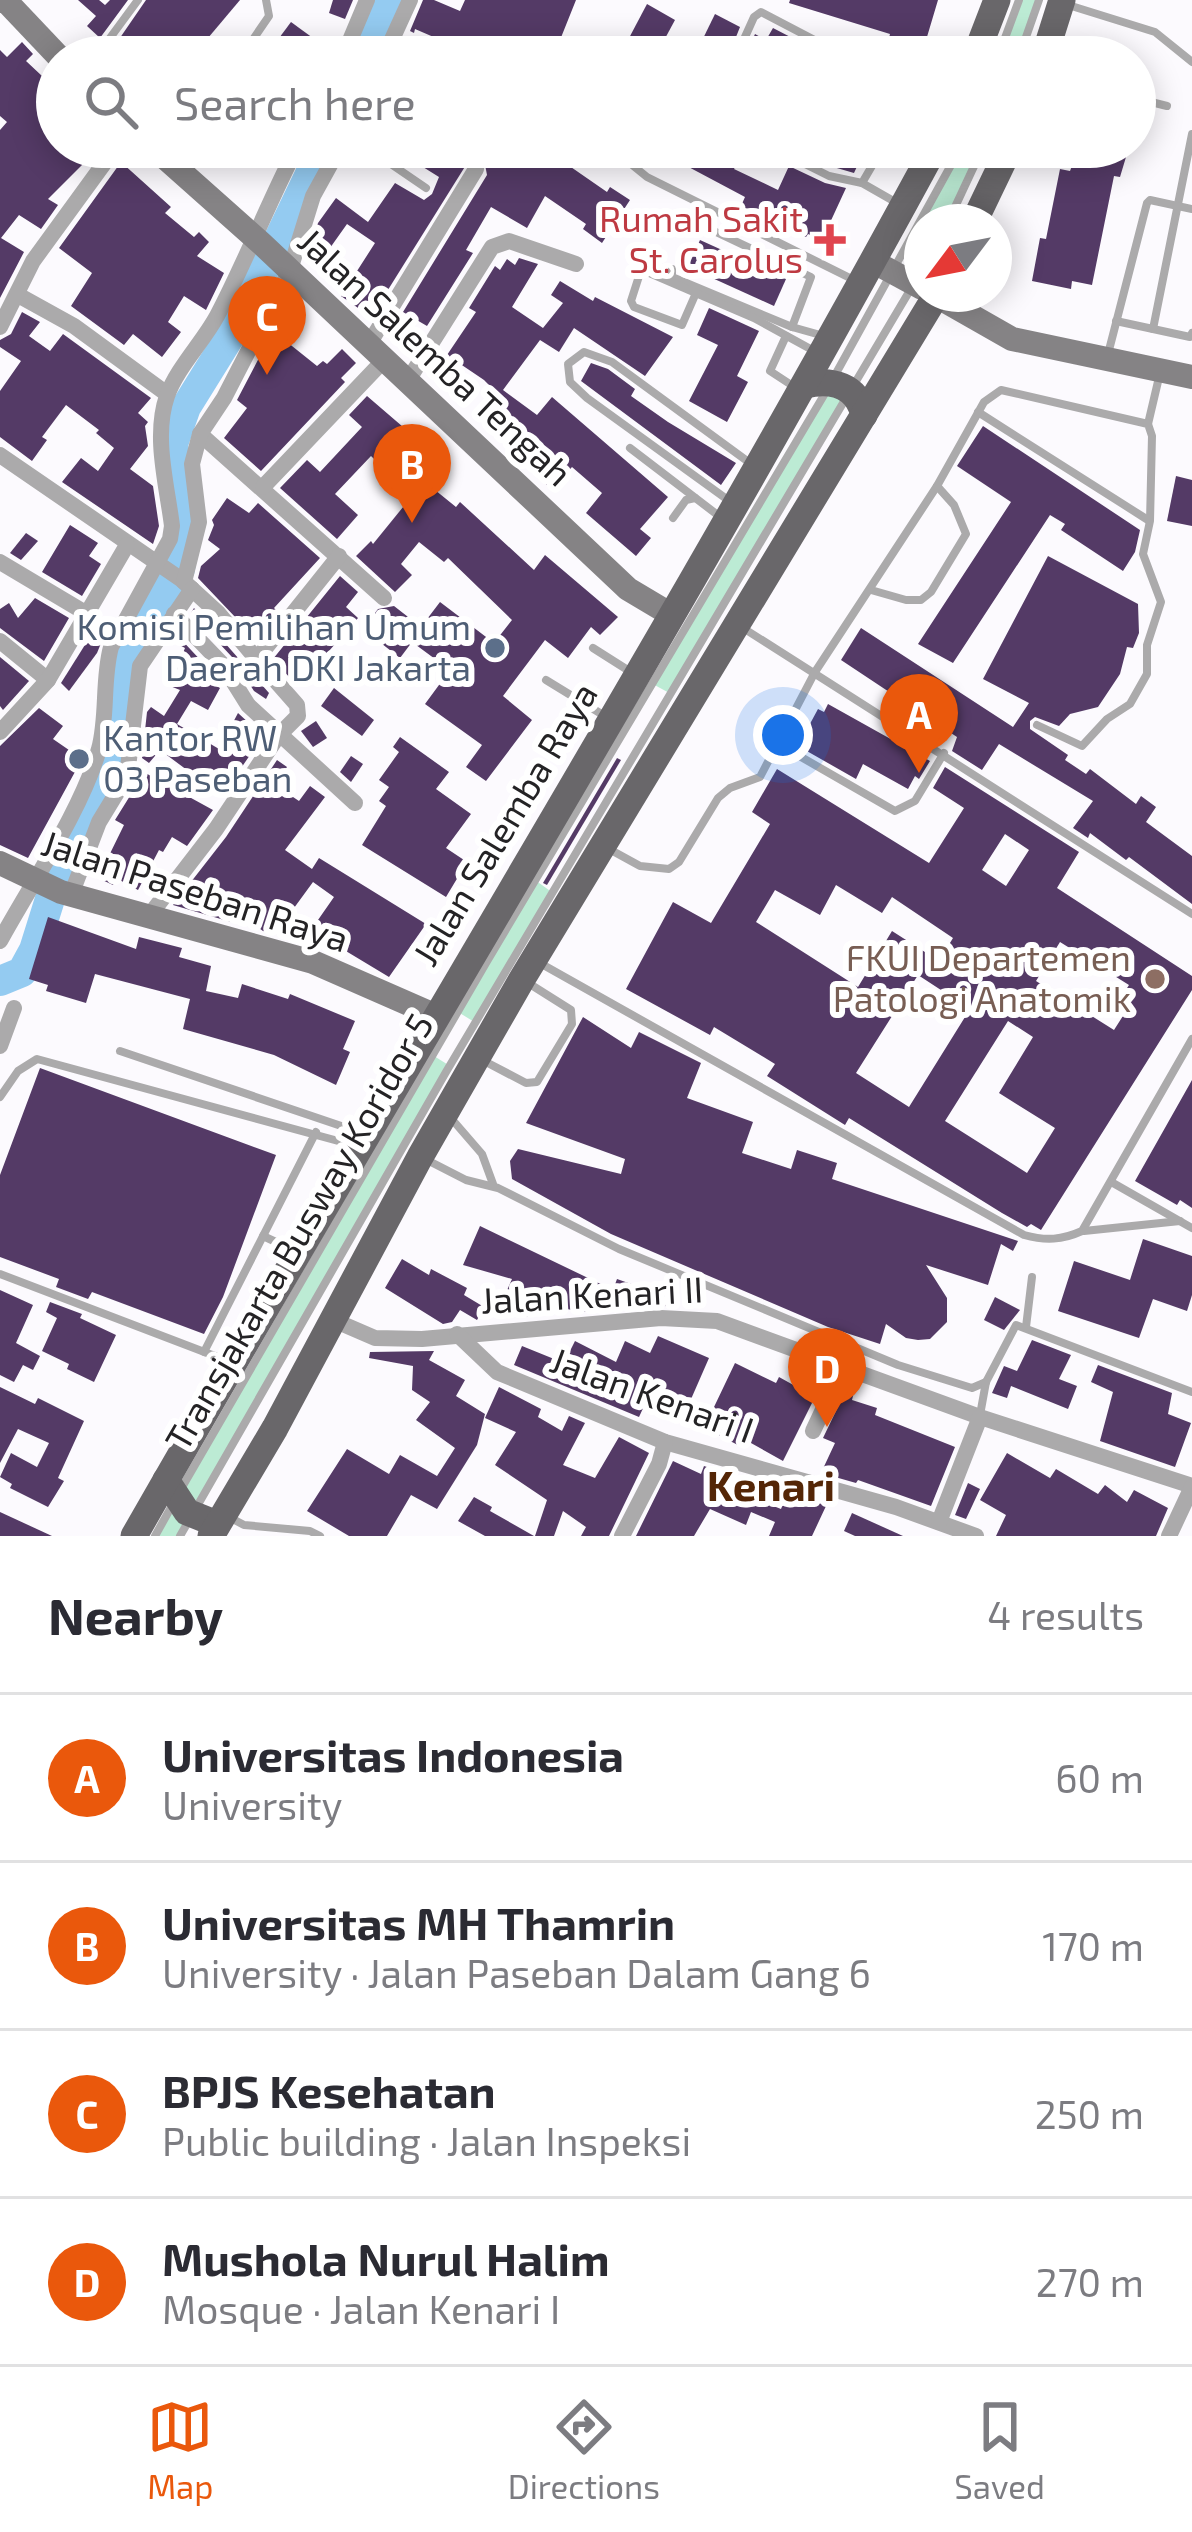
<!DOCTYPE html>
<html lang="en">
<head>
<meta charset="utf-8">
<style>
  :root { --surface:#fff; --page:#f7f7f7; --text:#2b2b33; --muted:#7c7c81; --line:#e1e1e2; --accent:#ea580c }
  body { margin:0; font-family:"Exo 2",sans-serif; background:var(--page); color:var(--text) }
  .compass { position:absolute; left:904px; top:204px; width:108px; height:108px; border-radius:50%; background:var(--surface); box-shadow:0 6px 30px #0003; rotate:238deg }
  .you { position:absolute; left:783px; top:735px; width:42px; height:42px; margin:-30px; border:9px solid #fff; border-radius:50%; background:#1a73e8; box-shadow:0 0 0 18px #1a73e833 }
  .badge { display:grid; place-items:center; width:78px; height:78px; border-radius:50%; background:var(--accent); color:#fff; font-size:39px; font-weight:700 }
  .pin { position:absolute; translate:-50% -99px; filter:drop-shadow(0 3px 6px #0008) }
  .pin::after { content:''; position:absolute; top:63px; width:42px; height:36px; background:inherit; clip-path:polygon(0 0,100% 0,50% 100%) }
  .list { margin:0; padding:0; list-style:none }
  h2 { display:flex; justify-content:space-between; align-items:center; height:156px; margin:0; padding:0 48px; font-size:51px }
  h2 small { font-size:39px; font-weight:400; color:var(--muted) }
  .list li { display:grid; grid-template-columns:78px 1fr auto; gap:36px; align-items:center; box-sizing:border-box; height:168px; padding:0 48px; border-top:3px solid var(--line) }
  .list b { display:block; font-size:45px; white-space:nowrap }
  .list p { margin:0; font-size:39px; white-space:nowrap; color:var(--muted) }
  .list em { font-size:39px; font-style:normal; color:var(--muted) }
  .icon { flex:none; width:66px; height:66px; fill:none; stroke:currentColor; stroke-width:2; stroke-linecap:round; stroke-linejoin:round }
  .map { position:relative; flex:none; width:1192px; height:1536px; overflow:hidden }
  .search { position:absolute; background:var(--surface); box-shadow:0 6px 30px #0003; left:36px; right:36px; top:36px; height:132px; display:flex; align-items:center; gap:30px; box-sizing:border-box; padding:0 42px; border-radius:66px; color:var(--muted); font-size:45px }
  .sheet { height:828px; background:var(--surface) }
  nav { display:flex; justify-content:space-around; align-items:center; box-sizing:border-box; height:168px; border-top:3px solid var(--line); background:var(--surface); font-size:33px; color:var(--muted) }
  nav a { display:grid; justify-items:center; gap:6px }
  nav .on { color:var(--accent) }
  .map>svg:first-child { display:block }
  .green { fill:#bcebd4 }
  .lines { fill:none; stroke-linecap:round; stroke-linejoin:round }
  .river { stroke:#94cbf1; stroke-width:30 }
  .building { fill:#543a66; fill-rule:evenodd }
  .lane { stroke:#abaaab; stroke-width:8 }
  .street { stroke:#abaaab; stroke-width:16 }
  .secondary { stroke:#858385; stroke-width:24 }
  .primary { stroke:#69676a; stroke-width:27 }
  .health-dot { fill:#e0444e; stroke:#fff; stroke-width:4.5 }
  .service-dot { fill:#5c6f8a; stroke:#fff; stroke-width:4.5 }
  .education-dot { fill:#8d6e63; stroke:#fff; stroke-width:4.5 }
  .labels { text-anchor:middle; stroke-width:12; stroke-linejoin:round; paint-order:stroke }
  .health-label { font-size:36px; fill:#be3a42; stroke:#fff; text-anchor:end }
  .street-label { font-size:36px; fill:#242325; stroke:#fff }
  .service-label { font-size:36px; fill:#4e5e75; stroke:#fff; text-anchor:end }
  .education-label { font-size:36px; fill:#785e54; stroke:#fff; text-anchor:end }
  .quarter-label { font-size:42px; font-weight:bold; fill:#542606; stroke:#fff }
</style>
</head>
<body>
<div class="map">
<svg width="1192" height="1536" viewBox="0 0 1192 1536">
  <rect width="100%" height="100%" fill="#fcfafe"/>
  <g class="green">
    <path d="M1018,0H1038L1019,57H998Z"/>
    <path d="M961,147H983L948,222H924Z"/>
    <path d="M832,382L850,390L671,694L651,683Z"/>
    <path d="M535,880L553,893L476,1023L458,1012Z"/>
    <path d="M434,1056L450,1066L180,1536H155Z"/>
  </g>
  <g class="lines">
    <g class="river">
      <path d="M366,57L390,0"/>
      <path d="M0,981L22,972L34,950L66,848L110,764L122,653L180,569L185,529L173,444L186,407L240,320L323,147"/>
    </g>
  </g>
  <g class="building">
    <path d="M78,0H99L105,5L110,0H128L100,38L87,26L96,16Z"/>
    <path d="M146,0H240L192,57H123L113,48Z"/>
    <path d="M333,0H353L345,19L329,13Z"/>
    <path d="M423,0H434L460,11L465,0H576L560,40L551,36L542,57H471L473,54L415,29L414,33L410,31Z"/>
    <path d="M790,0H938L921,57H884L890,34L789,3Z"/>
    <path d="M647,4L675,20L655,57H619Z"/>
    <path d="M715,14L740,27L728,57H694Z"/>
    <path d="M291,22L317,41L305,57H265Z"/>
    <path d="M773,28L829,57H745L755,34L766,40Z"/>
    <path d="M22,42L33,54L26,61L57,90V147H100L48,199L58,205L41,229L19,215L1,238L24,252L0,298V130L7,122L0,116V50L7,57Z"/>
    <path d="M391,147H445L455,153L459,147L473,156L477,147H533L552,156L557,147H578L568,165L607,192L610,187L630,200L602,243L583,229L586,224L545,196L527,228L491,207L466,250L473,253L427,326L403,312L487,175L484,159L471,157L371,317L341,296L375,243L347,224L325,255L311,245L318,223L336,198L368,222L395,183L424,200L432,194L439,177Z"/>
    <path d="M651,147H718L740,159L734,169L778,190L789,166L825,183L846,188L822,240L808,234L806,237L741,206L745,197Z"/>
    <path d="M831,147H866L854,173L823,164Z"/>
    <path d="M1079,147H1129L1120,177L1114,176L1092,285L1072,281L1071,289L1032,281L1040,238L1046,239L1060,169L1070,171Z"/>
    <path d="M121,162L171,207L165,213L194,237L199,232L209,242L197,256L224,273L206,310L184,296L168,322L181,332L162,357L133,334L124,345L71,306L92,273L59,248Z"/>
    <path d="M700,240L786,279L774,306L688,267Z"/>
    <path d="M519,258L538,264L512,307L543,328L563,303L551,295L560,281L593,301L595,297L673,337L645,376L574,328L559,352L540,340L503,390L537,415L552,397L668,497L640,529L651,538L636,556L586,513L602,493L572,467L552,489L508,452L526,431L485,401L494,390L484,380L447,355L476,312L469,308L495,266L500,270L507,259L515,265Z"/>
    <path d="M709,308L759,331L737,376L748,382L727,422L689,401L718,345L697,335Z"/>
    <path d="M22,312L40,322L29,336L50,351L63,334L151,398L138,413L148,422L145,426L148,446L130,469L153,486L159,526L153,544L62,482L81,458L98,471L114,448L96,433L99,430L66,405L42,437L47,440L32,461L0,437V391L21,361L0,347V340L11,334Z"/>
    <path d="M277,334L317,366L323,361L327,364L342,349L356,363L341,378L345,382L261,471L224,438L247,408L237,400L260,356Z"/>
    <path d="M591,363L608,369L635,389L631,396L668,422L736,463L721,485L581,381Z"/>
    <path d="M367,396L424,445L417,452L424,459L420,463L443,480L435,490L456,507L460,502L534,570L545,555L618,617L600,635L591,627L568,658L545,640L503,696L532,720L486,781L466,767L482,745L425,704L450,670L412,642L400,658L363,629L378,609L394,606L421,627L440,602L494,643L512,620L448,558L444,562L419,542L401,564L412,575L395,592L356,556L371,541L373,544L412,496L371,456L335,494L358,515L337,539L280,488L307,460L320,472L362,427L349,415Z"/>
    <path d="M983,426L1140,530L1135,552L1123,571L1061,530L1065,524L1050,515L953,663L918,644L1011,502L957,466Z"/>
    <path d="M1176,476L1192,480V526L1167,521Z"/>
    <path d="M227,498L249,513L258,503L320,558L274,608L278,612L256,639L198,578L201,566L220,549L208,540L214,525L212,520Z"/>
    <path d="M70,525L98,543L89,556L101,564L82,596L42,572Z"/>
    <path d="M26,533L38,541L21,560L10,553Z"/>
    <path d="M1048,556L1138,604L1139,633L1133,648L1127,647L1120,674L1098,707L1070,714L1059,726L1035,717L1030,721V729L1068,755L1065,760L1086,774L1090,769L1136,804L1141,796L1156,807L1146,822L1192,856V904L1129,857L1126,860L1090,833L1088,838L1073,828L1093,801L999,744L982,770L952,751L957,737L841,660L861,628L1013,727L1029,703L983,679Z"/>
    <path d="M340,576L358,592L346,607L358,618L314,668L306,661L290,678L273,659Z"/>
    <path d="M35,598L69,618L44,661L0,628V609L9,603L18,618Z"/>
    <path d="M194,608L269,693L266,699L254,691L232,657L191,613Z"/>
    <path d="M100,621L108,626L97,653L69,691L61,683Z"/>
    <path d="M177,635L206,666L200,677L220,688L208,710L191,701L177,724L219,749L238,713L263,736L222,796L160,750L149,763L142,758L147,712L151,707L164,716L180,690L170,686L185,648L174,642Z"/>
    <path d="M0,657L29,681L3,710L0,706Z"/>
    <path d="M334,688L374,720L362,736L321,706Z"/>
    <path d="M828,704L930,761L919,779L915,776L908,789L863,764L856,779L798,746L818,709L824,712Z"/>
    <path d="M39,708L63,726L53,739L82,759L28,858L0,845V746Z"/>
    <path d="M316,721L327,738L313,747L301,731Z"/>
    <path d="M400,737L449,772L436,789L471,814L446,848L467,862L446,897L362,845L386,806L379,801L389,787L379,780L399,752L393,747Z"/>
    <path d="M351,756L363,764L351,782L340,772Z"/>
    <path d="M617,758L621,760L547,885L543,883Z"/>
    <path d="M277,760L287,767L275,785L299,801L310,786L325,797L285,850L312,869L319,858L426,924L389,977L311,930L334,897L313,882L275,934L263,931L237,912L231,922L173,905L226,837Z"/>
    <path d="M945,767L1079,852L1057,888L1192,976V990L1041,1230L1031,1224L1027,1227L1002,1213L849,1118L845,1125L767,1076L775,1064L714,1027L710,1035L626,989L673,902L711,923L770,824L752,812L777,769L929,863L964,808L933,788ZM1005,834L1029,850L1006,886L982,870ZM836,885L882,913L892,897L953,938L939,961L892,931L858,987L756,922L775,890L820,915ZM1060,942L1129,985L1118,1002L1128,1008L1114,1030L1036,981ZM918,975L970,1009L909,1107L856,1073ZM1008,1021L1033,1037L999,1093L1055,1128L1027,1173L945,1121Z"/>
    <path d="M140,770L213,810L187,846L172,837L163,852L159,850L138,890L116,878L113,885L98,878L124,825L115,820L138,783Z"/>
    <path d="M48,917L136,949L139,937L182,948L179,957L211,966L206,991L238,998L242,984L288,999L290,994L355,1021L343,1049L350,1052L336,1085L274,1055L183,1029L190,999L95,974L86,1003L46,991L48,985L29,979Z"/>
    <path d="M583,1017L631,1048L639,1032L701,1063L687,1098L753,1122L742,1153L791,1169L797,1150L837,1163L832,1179L1018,1241L1013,1251L1001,1244L988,1285L926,1265L947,1298V1322L930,1339L918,1340L906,1338L886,1324L880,1344L828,1327L611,1234L512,1179L510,1161L518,1149L621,1174L625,1159L526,1123Z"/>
    <path d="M40,1068L276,1155L223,1297L204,1334L92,1292L88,1299L56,1287L59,1279L0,1257V1175Z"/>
    <path d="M1192,1080V1208L1180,1200L1177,1205L1135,1181Z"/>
    <path d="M480,1226L613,1290L617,1279L671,1298L669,1306L639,1307L575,1297L602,1310L582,1312L532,1302L530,1317H526L501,1304L512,1279L463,1265Z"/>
    <path d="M1143,1239L1192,1256V1295L1187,1311L1153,1299L1139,1338L1058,1311L1074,1261L1130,1280Z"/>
    <path d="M402,1259L429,1275L431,1269L467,1288L464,1295L484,1307L477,1320L460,1310L452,1322L443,1324L385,1288Z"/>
    <path d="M0,1290L33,1305L16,1343L40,1356L33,1370L23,1365L14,1382L0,1375Z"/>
    <path d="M995,1297L1020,1310L1004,1330L984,1320Z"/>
    <path d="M50,1302L82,1314L80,1318L116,1335L94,1382L67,1369L69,1364L42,1351L57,1318L46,1312Z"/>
    <path d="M658,1336L709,1358L681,1422L645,1404L639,1417L514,1365L522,1346L564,1363L575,1341L616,1362L625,1341L650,1353Z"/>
    <path d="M1032,1340L1071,1355L1059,1379L1077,1386L1068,1409L1011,1386L1007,1398L992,1393L1004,1366L1017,1371Z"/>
    <path d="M434,1351L429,1360L465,1380L456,1396L485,1414L477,1445L437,1509L411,1495L387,1536H349L307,1511L347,1449L389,1474L400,1455L437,1476L455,1448L416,1420L430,1402L412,1390L413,1366L369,1358L370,1352Z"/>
    <path d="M735,1363L776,1383L779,1377L815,1397L783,1461L742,1438L738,1445L704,1428Z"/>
    <path d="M1098,1365L1172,1393L1168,1414L1191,1423L1175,1467L1100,1441L1113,1392L1091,1382Z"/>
    <path d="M848,1386L855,1388L852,1400L877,1408L875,1415L955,1447L931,1506L858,1480L856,1483L821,1473L835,1443L823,1438Z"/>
    <path d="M0,1387L35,1404L38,1398L84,1421L58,1478L64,1481L48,1507L10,1488L12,1484L0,1477L11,1453L37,1467L49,1443L18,1429L0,1463Z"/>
    <path d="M499,1387L541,1409L538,1417L562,1431L569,1416L585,1423L563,1465L595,1478L619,1437L649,1453L609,1536H581L586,1527L563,1511L554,1536H535L547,1500L495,1465L516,1432L485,1418Z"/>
    <path d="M1007,1453L1050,1478L1056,1469L1098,1494L1105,1485L1127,1502L1134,1490L1168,1508L1156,1536H996L1006,1515L980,1500Z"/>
    <path d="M673,1461L701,1474L704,1466L762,1486L756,1499L781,1509L789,1490L826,1506L812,1536H769L775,1522L751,1512L746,1525L710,1509L694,1536H636Z"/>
    <path d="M968,1483L980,1489L966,1519L955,1515Z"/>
    <path d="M474,1497L492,1507L490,1511L534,1536H485L458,1521Z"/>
    <path d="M0,1512L52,1536H0Z"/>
    <path d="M852,1513L903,1536H855L844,1531Z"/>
  </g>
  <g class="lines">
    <g class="lane">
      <path d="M1065,4L1155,32L1192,62"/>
      <path d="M96,57L138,0"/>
      <path d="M241,57L269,16L266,0"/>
      <path d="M736,57L754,17L761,12L847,57"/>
      <path d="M998,57L1019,0"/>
      <path d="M1019,57L1039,0"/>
      <path d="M1135,98L1167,106"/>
      <path d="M366,147L426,188"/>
      <path d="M771,147L829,176L862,183L883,147"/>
      <path d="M615,151L647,177L856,281"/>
      <path d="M862,183L897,203"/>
      <path d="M948,222L983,147"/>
      <path d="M697,223L811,277L792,327"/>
      <path d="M672,269V277L792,327L824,336"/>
      <path d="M696,293L682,325L634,307L631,301L640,273L647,272L754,318L816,352"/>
      <path d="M1116,321L1190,337L1192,333"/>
      <path d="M1153,329L1192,134"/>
      <path d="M786,336L770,371L796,388"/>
      <path d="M1108,354L1147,203L1150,200L1192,209"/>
      <path d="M834,377L961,147"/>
      <path d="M978,412L1148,520"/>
      <path d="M1148,424L1160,373"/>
      <path d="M630,448L719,516"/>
      <path d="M728,500L587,398L570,382L568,364L584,352L612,362L754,466"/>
      <path d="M673,518L686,500L695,498"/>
      <path d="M871,590L906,600H921L931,592L966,534L954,505L937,486"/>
      <path d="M743,628L1192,914"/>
      <path d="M593,648L634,674"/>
      <path d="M546,680L608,718"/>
      <path d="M775,742L895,811L915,801L944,753"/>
      <path d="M609,849L640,866L669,869L679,862L718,798L730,788L760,777L815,672L937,486L984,402L1001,390L1148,424L1152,436L1150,521L1143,554L1161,602L1147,645V674L1130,704L1107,719L1082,746L1037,725"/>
      <path d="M538,962L1024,1235C1046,1241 1062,1240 1082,1231L1192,1039"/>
      <path d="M120,1051L359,1132"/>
      <path d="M484,1061L526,1083L537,1082L572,1024L571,1010L525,981"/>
      <path d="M0,1097L18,1071L37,1059L353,1145"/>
      <path d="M450,1117L482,1154L493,1184"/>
      <path d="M425,1159L466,1180L498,1188L619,1249L898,1365L972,1388L986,1382"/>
      <path d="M1113,1183L1192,1228"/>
      <path d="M1084,1231L1180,1221"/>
      <path d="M263,1236L291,1249"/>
      <path d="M0,1274L228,1361"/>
      <path d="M1026,1327L1032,1277"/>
      <path d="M204,1352L316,1132"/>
      <path d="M980,1415L986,1382L1016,1325L1192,1392"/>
      <path d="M181,1489L486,963L827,390"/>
      <path d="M229,1517L244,1525L310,1531L320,1536"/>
      <path d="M155,1536L174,1502"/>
      <path d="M180,1536L446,1072L922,270"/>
    </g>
    <g class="street">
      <path d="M343,57L367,0"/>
      <path d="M384,57L410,0"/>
      <path d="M18,295L74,326L167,394"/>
      <path d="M0,327L33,261L116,147"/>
      <path d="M369,344L476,169"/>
      <path d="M407,382L492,247L509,241L576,264"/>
      <path d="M200,434L384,598"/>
      <path d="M0,455L182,580L218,613L260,663"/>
      <path d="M263,487L384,360"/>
      <path d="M0,562L89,615"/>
      <path d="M184,582L199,522L192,464L200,434L224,398L290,270L313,196L340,147"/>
      <path d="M174,614L223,665L248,705L355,803"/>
      <path d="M0,641L48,680"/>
      <path d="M0,732L48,680L127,545"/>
      <path d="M71,895L99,822L127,776L140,666L192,589"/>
      <path d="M149,916L216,829L278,736L298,716L297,705L260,663L259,656L339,556"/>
      <path d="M0,941C31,884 82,810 99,749C108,716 102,680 111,647L170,539L172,526C167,485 153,436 167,396C177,368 203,342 217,316C246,261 268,203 297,147"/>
      <path d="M0,1046L14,1008"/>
      <path d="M331,1319L375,1338L422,1339L661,1318L717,1321L980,1417L1192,1486"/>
      <path d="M457,1334L497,1372L665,1442L896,1507L976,1536"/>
      <path d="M813,1431L844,1365"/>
      <path d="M939,1522L980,1417"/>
      <path d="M622,1536L659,1464L665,1442"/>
      <path d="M1169,1536L1192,1487"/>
    </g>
    <g class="secondary">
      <path d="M5,0L59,57"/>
      <path d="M153,147L262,244L628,589L670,614"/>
      <path d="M874,262L922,288"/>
      <path d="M933,294L1012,339L1192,377"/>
      <path d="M0,863L61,892L313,962L434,1015"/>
    </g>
    <g class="primary">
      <path d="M975,57L997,0"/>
      <path d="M1044,57L1062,0"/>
      <path d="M974,222L1010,147"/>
      <path d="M805,385C832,379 857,385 864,415"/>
      <path d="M166,1480L187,1512L217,1524"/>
      <path d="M134,1536C399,1072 681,617 935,147"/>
      <path d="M211,1536L275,1428L420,1157L522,979L937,294"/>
    </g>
  </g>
  <path class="health-dot" d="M824 222h12v12h12v12h-12v12h-12v-12h-12v-12h12z"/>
  <g class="service-dot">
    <circle cx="495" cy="648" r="12"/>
    <circle cx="79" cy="759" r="12"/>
  </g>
  <circle class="education-dot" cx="1155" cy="979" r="12"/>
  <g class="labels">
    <g class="health-label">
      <text x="803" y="232">Rumah Sakit<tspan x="803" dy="41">St. Carolus</tspan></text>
    </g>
    <g class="street-label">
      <text transform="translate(435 357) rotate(43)" y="13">Jalan Salemba Tengah</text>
      <text transform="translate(505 824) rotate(-59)" y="13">Jalan Salemba Raya</text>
      <text transform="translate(195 891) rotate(18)" y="13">Jalan Paseban Raya</text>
      <text transform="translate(299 1232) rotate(-60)" y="13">Transjakarta Busway Koridor 5</text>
      <text transform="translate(592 1295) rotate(-3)" y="13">Jalan Kenari II</text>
      <text transform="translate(652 1395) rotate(20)" y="13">Jalan Kenari I</text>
    </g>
    <g class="service-label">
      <text x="471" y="640">Komisi Pemilihan Umum<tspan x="471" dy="41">Daerah DKI Jakarta</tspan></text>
      <text x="103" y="751" text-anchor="start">Kantor RW<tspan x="103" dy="41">03 Paseban</tspan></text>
    </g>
    <g class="education-label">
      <text x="1131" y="971">FKUI Departemen<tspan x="1131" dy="41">Patologi Anatomik</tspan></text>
    </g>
    <g class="quarter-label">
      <text x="771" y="1501">Kenari</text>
    </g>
  </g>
</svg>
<svg class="compass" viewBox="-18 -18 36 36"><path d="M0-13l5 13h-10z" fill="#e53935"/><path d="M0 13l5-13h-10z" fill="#7c7c81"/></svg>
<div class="you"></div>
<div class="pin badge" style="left:919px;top:773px">A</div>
<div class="pin badge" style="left:412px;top:523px">B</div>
<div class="pin badge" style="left:267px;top:375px">C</div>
<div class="pin badge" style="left:827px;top:1427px">D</div>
<div class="search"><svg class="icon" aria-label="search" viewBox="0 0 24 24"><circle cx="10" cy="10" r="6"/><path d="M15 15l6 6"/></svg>Search here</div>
</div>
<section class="sheet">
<h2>Nearby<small>4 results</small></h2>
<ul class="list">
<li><span class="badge">A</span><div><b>Universitas Indonesia</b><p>University</p></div><em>60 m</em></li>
<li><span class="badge">B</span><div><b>Universitas MH Thamrin</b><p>University · Jalan Paseban Dalam Gang 6</p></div><em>170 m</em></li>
<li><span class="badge">C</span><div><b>BPJS Kesehatan</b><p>Public building · Jalan Inspeksi</p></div><em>250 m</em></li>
<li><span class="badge">D</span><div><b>Mushola Nurul Halim</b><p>Mosque · Jalan Kenari I</p></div><em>270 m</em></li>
</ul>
</section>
<nav>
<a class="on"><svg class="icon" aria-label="map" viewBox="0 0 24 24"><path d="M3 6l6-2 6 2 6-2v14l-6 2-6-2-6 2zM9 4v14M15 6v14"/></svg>Map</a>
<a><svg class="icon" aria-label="directions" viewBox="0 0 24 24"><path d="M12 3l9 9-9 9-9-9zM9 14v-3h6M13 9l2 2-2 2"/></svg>Directions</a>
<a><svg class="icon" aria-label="saved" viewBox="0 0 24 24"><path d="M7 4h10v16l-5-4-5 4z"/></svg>Saved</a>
</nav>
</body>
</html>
